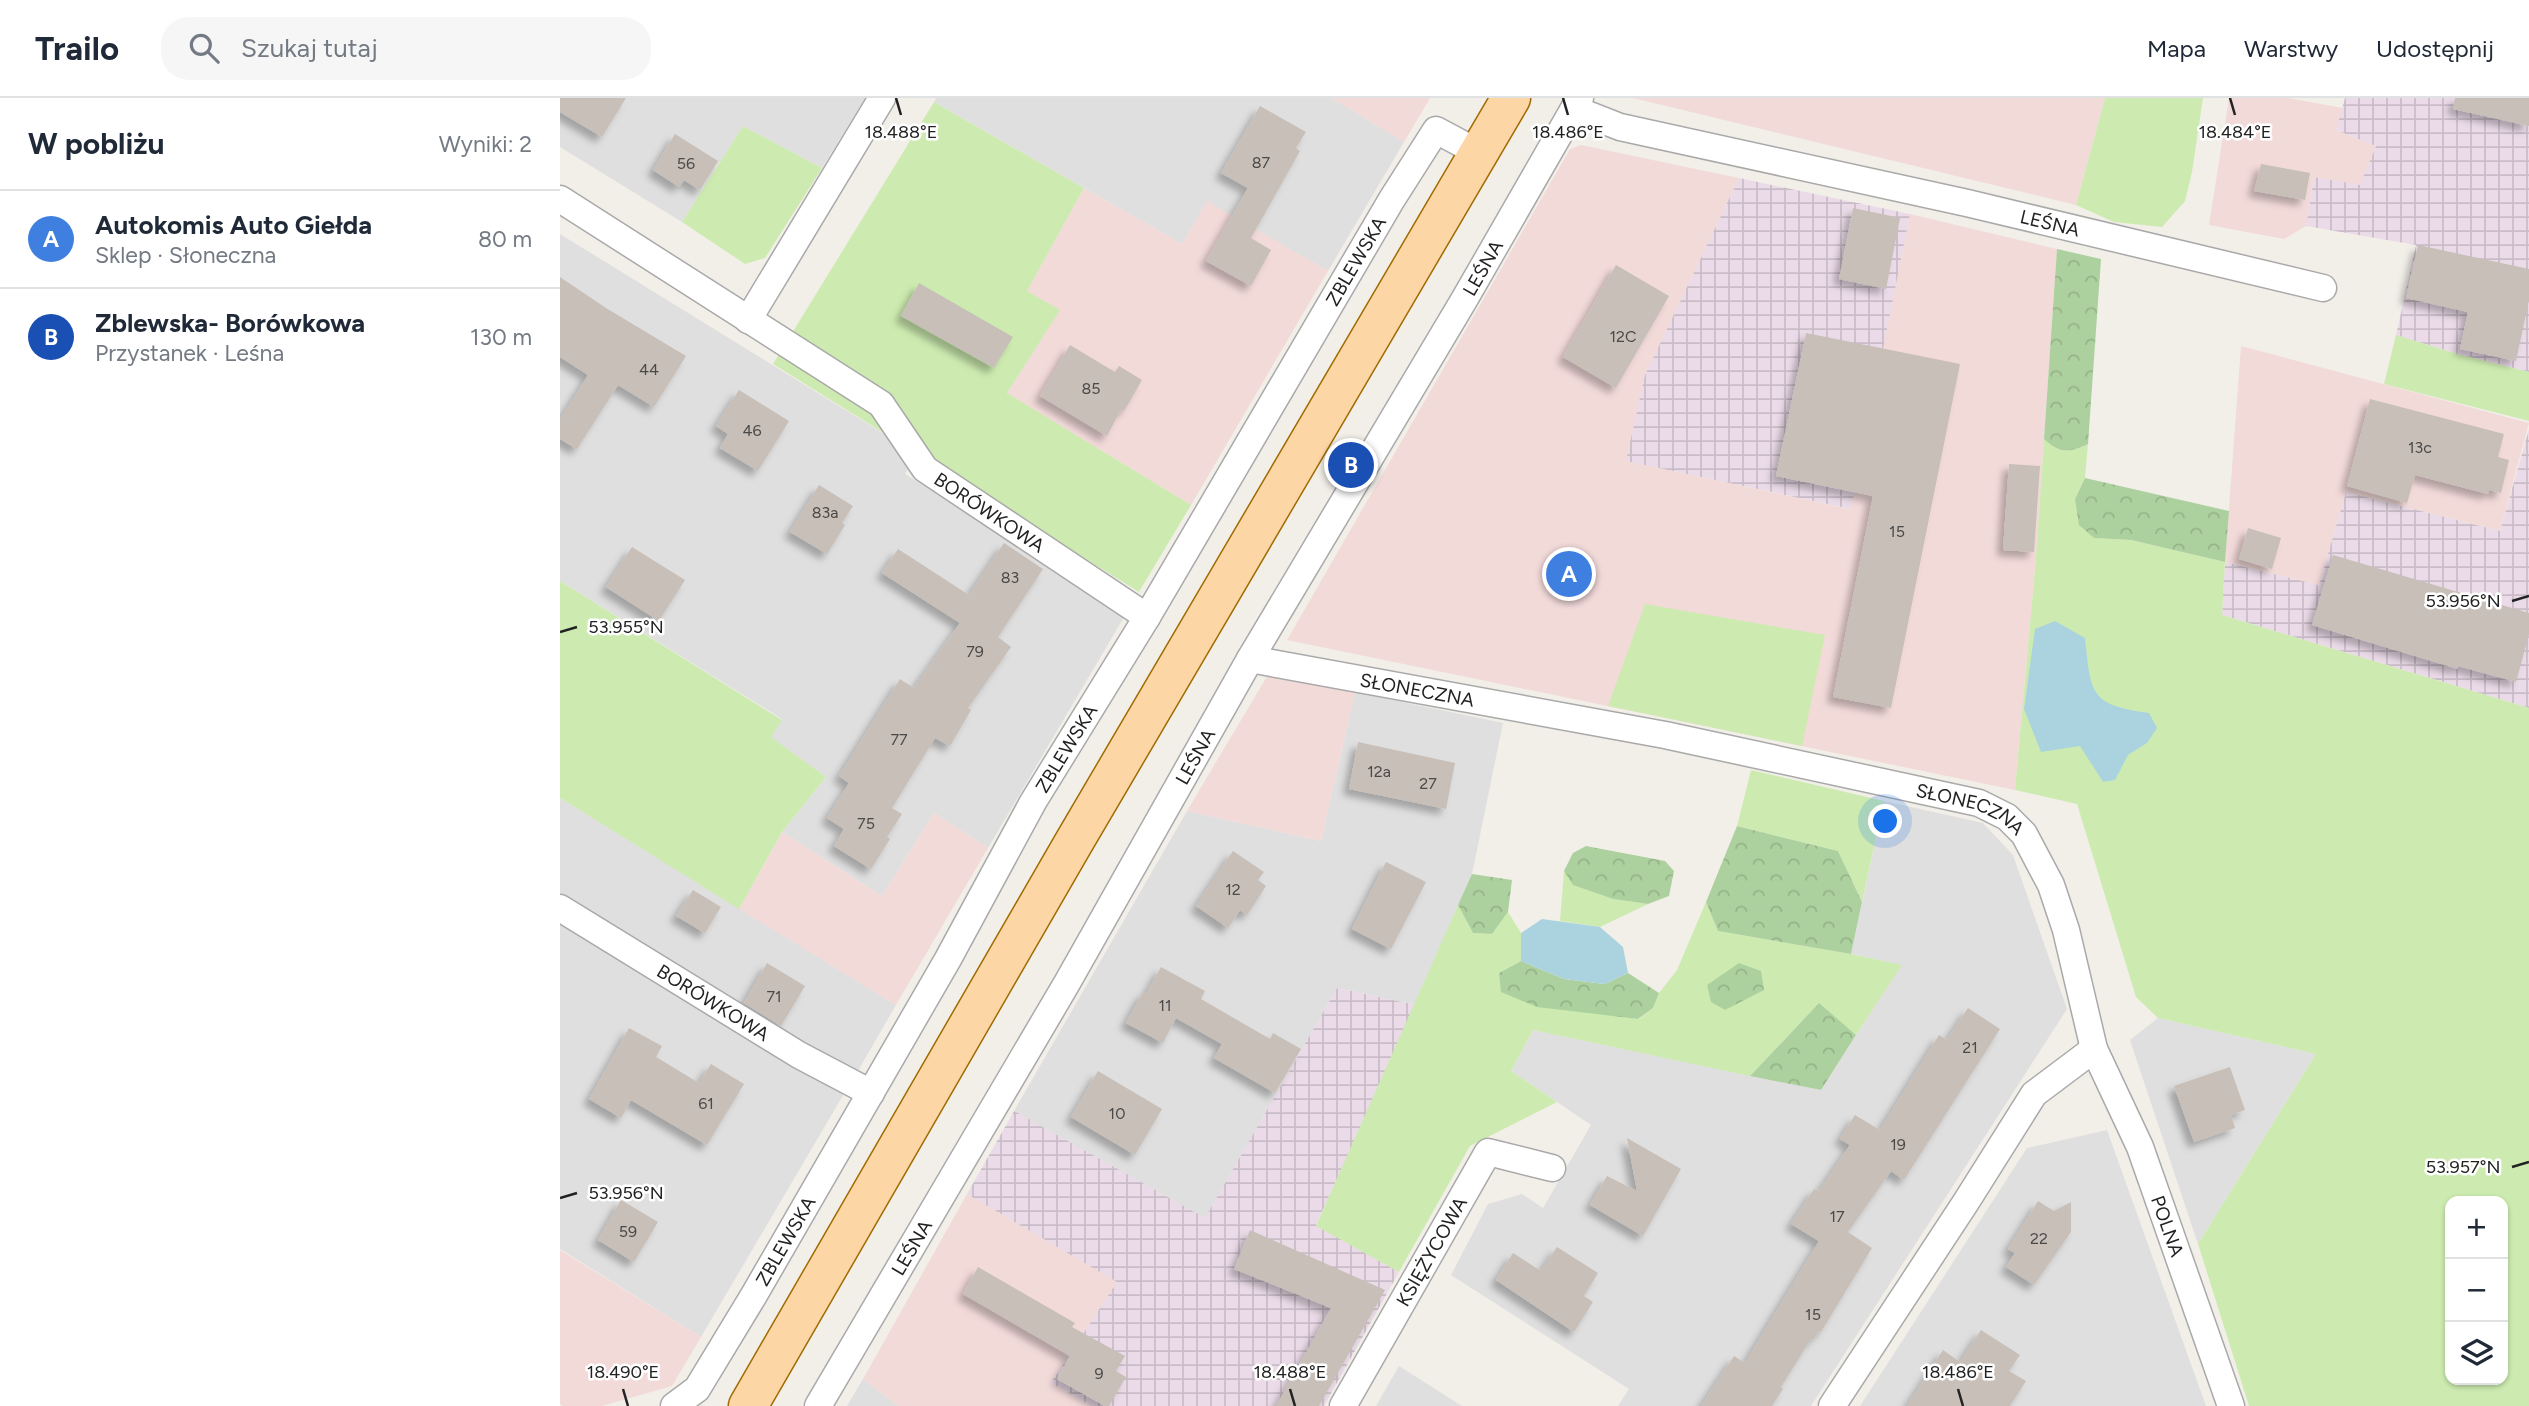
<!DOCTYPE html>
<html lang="pl">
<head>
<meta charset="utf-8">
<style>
  :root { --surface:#fff; --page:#f6f6f7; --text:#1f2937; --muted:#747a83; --line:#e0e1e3; --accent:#1a73e8 }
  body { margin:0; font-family:Figtree,sans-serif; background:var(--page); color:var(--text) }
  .controls { position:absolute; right:21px; bottom:21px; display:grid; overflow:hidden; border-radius:14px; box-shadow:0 2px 5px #0004 }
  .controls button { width:63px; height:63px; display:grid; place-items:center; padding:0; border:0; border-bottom:2px solid var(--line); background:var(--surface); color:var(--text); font:35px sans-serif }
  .you { position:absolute; left:1326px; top:724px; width:24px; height:24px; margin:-18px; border:5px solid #fff; border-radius:50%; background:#1a73e8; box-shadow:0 0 0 10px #1a73e833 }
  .badge { display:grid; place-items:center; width:46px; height:46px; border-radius:50%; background:var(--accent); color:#fff; font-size:23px; font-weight:700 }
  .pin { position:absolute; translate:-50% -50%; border:4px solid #fff; box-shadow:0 2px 7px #0006 }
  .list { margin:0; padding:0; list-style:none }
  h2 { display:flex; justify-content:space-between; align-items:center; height:91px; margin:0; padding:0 28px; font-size:30px }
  h2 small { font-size:23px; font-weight:400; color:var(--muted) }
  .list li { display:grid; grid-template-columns:46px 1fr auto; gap:21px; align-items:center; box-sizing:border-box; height:98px; padding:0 28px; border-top:2px solid var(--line) }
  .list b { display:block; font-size:26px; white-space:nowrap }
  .list p { margin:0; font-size:23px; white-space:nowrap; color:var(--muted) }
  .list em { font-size:23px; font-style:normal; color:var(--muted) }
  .icon { flex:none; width:38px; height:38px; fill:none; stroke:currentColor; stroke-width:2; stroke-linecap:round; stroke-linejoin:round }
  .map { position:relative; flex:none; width:1969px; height:1308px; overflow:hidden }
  header { display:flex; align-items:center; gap:42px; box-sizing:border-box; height:98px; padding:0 35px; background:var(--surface); border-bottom:2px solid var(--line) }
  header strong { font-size:33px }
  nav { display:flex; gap:38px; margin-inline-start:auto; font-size:24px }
  .search { width:490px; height:63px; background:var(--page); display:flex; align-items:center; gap:18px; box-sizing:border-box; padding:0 24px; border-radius:28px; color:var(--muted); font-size:26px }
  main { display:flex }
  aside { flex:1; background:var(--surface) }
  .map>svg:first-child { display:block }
  .residential { fill:#e0dfdf }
  .commercial { fill:#f2dad9 }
  .industrial { fill:url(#industrial-grid) }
  .grass { fill:#cdebb0; fill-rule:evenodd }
  .forest { fill:url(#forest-crowns) }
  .water { fill:#aad3df }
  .building { fill:#c7bfb8; filter:url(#shadow) }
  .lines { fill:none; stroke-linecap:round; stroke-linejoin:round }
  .minor-casing { stroke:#a9a9a9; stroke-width:29 }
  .primary-casing { stroke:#a06b00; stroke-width:41 }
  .minor { stroke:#fff; stroke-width:26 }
  .primary { stroke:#fcd6a4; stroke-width:38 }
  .ticks { fill:none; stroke:#222; stroke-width:2.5 }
  .labels { text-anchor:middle; stroke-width:5; stroke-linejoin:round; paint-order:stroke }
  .number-label { font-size:16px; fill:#4b4948 }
  .street-label { font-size:19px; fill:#222; stroke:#fff }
  .ticks-label { font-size:18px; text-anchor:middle; fill:#222; stroke:#fff; stroke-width:5; stroke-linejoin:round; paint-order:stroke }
</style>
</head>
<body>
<header>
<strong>Trailo</strong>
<div class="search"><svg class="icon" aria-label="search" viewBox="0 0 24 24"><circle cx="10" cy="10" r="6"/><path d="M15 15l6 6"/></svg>Szukaj tutaj</div>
<nav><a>Mapa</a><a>Warstwy</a><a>Udostępnij</a></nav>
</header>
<main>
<aside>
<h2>W pobliżu<small>Wyniki: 2</small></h2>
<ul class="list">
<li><span class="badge" style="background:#3f7fe0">A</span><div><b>Autokomis Auto Giełda</b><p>Sklep · Słoneczna</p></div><em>80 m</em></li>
<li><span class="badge" style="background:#1a4fb4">B</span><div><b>Zblewska- Borówkowa</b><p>Przystanek · Leśna</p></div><em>130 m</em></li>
</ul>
</aside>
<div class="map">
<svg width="1969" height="1308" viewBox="0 0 1969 1308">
  <defs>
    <pattern id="industrial-grid" width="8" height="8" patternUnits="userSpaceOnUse" patternTransform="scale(1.75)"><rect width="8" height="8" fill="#ebdbe8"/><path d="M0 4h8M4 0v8" fill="none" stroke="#c9bcc7"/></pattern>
    <pattern id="forest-crowns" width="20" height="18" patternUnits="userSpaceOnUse" patternTransform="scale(1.75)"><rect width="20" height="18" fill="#add19e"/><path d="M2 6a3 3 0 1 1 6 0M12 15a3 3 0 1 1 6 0" fill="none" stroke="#95b388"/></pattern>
    <filter id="shadow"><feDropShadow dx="-6" dy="6" stdDeviation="3.5" flood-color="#0004"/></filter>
  </defs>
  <rect width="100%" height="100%" fill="#f2efe9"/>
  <g class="residential">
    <path d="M0,0H305L262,70L183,28L122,124L0,49Z"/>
    <path d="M376,0H772L844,44L768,173L647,104L622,146L374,4Z"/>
    <path d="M0,136L357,356L345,376L567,514L428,750L374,715L322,798L222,734L266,679L210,639L222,621L0,483Z"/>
    <path d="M795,594L943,625L912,776L856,907L777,890L645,1121L454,1013L627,713L761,743Z"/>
    <path d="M0,700L336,907L295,978L0,796Z"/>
    <path d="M1324,703L1423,725L1453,757L1507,911L1251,1308H1058L1069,1291L891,1177L928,1106L962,1096L983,1110L1031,1027L951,973L973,932L1261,992L1341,867L1291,856Z"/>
    <path d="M0,820L285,994L141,1239L0,1151Z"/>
    <path d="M1598,920L1756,956L1638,1146L1570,942Z"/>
    <path d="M1547,1032L1646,1308H1300L1467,1050Z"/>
    <path d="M839,1268L902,1308H816Z"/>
    <path d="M303,1281L338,1308H287Z"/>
  </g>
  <g class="commercial">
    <path d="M772,0H870L844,44Z"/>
    <path d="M1073,0H1545L1516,107Z"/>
    <path d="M1669,0H1728L1783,10L1776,32L1816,48L1800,88L1754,79L1746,128L1724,141L1649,127Z"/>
    <path d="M1021,47L1179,80L1085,277L1067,363L1290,411L1350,116L1497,151L1476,460L1455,692L727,542L1010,51Z"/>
    <path d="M524,90L622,146L647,103L768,173L631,407L447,295L499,212L467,193Z"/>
    <path d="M1681,248L1969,325L1940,433L1786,394L1759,487L1665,464Z"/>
    <path d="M709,575L795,594L761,743L627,713Z"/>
    <path d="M374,715L428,750L336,907L179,811L222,734L322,798Z"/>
    <path d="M407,1096L558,1184L491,1285L532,1308H338L303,1281Z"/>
    <path d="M0,1152L141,1239L112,1288L42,1308H3L0,1306Z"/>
  </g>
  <g class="industrial">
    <path d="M1785,0H1969V274L1897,256L1836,237L1856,147L1746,128L1754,79L1800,87L1816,48L1776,32Z"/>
    <path d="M1179,80L1350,116L1291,411L1066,363L1085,277Z"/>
    <path d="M1969,331V610L1662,517L1665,464L1759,487L1786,394L1940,433Z"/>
    <path d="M777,890L856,907L756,1127L839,1174L764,1308H532L491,1285L557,1184L407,1096L454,1013L645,1120Z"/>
  </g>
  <g class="grass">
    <path d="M1545,0H1643L1632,74L1625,103L1602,129L1554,124L1516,107Z"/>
    <path d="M374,4L524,90L467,193L500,212L447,295L631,407L579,494L213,266Z"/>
    <path d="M183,28L262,70L205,160L185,166L122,124Z"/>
    <path d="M1836,237L1897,256L1969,274V323L1824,286Z"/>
    <path d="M1484,341C1500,356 1509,355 1528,346L1525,380L1515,401L1534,440L1571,442L1665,464L1662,517L1969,610V1308H1689L1638,1146L1756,956L1598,920L1576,899L1517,706L1455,692L1476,460ZM1890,1103H1943V1282H1890Z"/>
    <path d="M0,483L222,622L211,639L266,679L222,734L179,811L0,700Z"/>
    <path d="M1085,506L1265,537L1242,648L1048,608Z"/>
    <path d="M1191,672L1324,703L1302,804L1278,753L1177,728Z"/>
    <path d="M1004,773L1014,787L1053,801L1088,806L1040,829L1000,823Z"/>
    <path d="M1146,804L1158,833L1291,856L1342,867L1296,937L1258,906L1190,978L973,932L951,973L997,1004L910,1048L839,1174L756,1128L898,807L913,835L932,836L948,814L961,835V863L939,875L1031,914L1079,921L1093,910L1099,895L1117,872Z"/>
  </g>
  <g class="forest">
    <path d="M1497,151L1541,161L1528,346C1509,355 1500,356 1484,341Z"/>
    <path d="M1525,380L1669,413L1665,464L1571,442L1534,440L1519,427L1515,401Z"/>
    <path d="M1177,728L1278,753L1302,804L1291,856L1158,833L1146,804Z"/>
    <path d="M1026,748L1105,763L1114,773L1109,798L1088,806L1053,801L1013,787L1004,773L1013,755Z"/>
    <path d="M912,776L952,782L948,814L932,836L913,835L898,807Z"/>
    <path d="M961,863L1004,881L1045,886L1068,875L1099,895L1093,910L1078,921L977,909L941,894L939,875Z"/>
    <path d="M1179,865L1201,873L1204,892L1165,912L1151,904L1147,887Z"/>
    <path d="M1259,905L1296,937L1261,992L1190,978Z"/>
  </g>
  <g class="water">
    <path d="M1495,523L1525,540C1531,595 1529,607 1589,615L1597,630L1587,645L1568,657L1555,682L1543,684L1520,648L1481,654L1464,611L1475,531Z"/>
    <path d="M982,821L1040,829L1063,849L1068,875L1045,886L1004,881L961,863V835Z"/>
  </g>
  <g class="building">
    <path d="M0,0H66L42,39L0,14Z"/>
    <path d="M1895,0H1969V28L1893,11Z"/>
    <path d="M700,8L746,34L736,50L740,53L691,140L711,152L691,188L646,163L688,90L661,75Z"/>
    <path d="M115,36L158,63L140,92L124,82L119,89L93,72Z"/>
    <path d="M1701,66L1750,75L1745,102L1694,93Z"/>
    <path d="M1293,110L1340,120L1326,191L1279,181Z"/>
    <path d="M1858,147L1969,171V202L1956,263L1900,251L1908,214L1846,200Z"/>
    <path d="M1056,167L1109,198L1056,290L1003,259Z"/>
    <path d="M0,179L46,210L126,258L94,309L58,287L17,351L0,341V322L28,277L0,259Z"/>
    <path d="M359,185L453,239L434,270L341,218Z"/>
    <path d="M1246,235L1400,266L1331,610L1273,599L1313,398L1216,378Z"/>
    <path d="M510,247L555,274L559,268L582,282L564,313L561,311L547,338L480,298Z"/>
    <path d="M179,292L229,323L198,373L160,350L168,336L156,328Z"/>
    <path d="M1810,301L1944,336L1938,359L1949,362L1941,395L1929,392L1928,396L1855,377L1847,405L1787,388Z"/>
    <path d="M1449,366L1480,368L1474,454L1443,452Z"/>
    <path d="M259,387L293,408L282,425L285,427L267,456L230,434Z"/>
    <path d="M1688,430L1721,440L1712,471L1679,461Z"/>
    <path d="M444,445L483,471L438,539L451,549L408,610L411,612L390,648L375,640L332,710L342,716L327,739L330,741L311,771L274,748L284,731L267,720L289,685L279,678L340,581L354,590L400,525L322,475L338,451L409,497Z"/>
    <path d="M72,449L125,482L99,523L46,489Z"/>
    <path d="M1773,457L1969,515V536L1956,584L1898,568V571L1752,527Z"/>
    <path d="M798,644L895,665L886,711L789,691Z"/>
    <path d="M673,753L704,774L698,782L706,788L687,817L680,812L668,830L636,808Z"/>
    <path d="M826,764L866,784L831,851L792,831Z"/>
    <path d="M133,792L161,809L145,835L116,818Z"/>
    <path d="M207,865L245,888L221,928L184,905Z"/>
    <path d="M601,869L645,893L641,901L710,941L713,935L741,951L715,995L654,960L662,946L616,920L603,945L566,925L583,894L586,896Z"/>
    <path d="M1408,910L1440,931L1344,1082L1331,1073L1288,1134L1312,1150L1261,1234L1259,1233L1253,1242L1251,1241L1221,1289L1223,1291L1212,1308H1141L1174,1258L1185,1265L1259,1143L1231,1126L1254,1091L1259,1093L1290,1047L1280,1041L1295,1017L1320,1032L1379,937L1387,942Z"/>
    <path d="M69,930L102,948L96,959L139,985L151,966L184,986L147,1047L71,1002L61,1020L29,1001Z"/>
    <path d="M1670,969L1685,1012L1671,1017L1675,1030L1634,1044L1614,988Z"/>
    <path d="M538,973L602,1011L575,1057L511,1019Z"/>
    <path d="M1067,1040L1121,1071L1083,1138L1030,1107L1047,1078L1077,1093Z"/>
    <path d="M61,1102L98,1124L74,1164L38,1142Z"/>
    <path d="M1478,1103L1494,1113L1511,1104V1134L1474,1187L1446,1169L1455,1155L1448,1151Z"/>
    <path d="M690,1132L825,1192L759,1308H716L771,1210L674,1171Z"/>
    <path d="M997,1149L1038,1175L1024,1198L1033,1204L1014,1234L936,1182L953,1155L981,1173Z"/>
    <path d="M418,1169L515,1225L512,1229L565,1258L556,1273L566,1279L549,1308H545L497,1281L510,1258L403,1196Z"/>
    <path d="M1421,1232L1460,1257L1449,1273L1466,1283L1450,1308H1347L1383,1252L1400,1264Z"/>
  </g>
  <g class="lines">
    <defs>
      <g id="minor">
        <path id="s1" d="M1014,11L1060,29L1407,105L1763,190"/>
        <path id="s2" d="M0,101L321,306L365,371L587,519"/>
        <path d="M188,222L322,0"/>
        <path id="s3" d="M690,561L1105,637L1419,705L1447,719L1464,736L1491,787L1506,832L1534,951L1580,1049L1671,1308"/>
        <path id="s4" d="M0,810L239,957L311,995"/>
        <path id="s5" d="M114,1308L137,1291L194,1197L388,861L473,704L587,519L832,101L876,32L919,55"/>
        <path id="s6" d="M258,1308L507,885L690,561L904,202L1020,0"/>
        <path id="s7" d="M783,1308L928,1054L992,1070"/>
        <path d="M1272,1308L1406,1104L1474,996L1534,951"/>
      </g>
      <path id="primary" d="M188,1308L514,744L951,0"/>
    </defs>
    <use href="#minor" class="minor-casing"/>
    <use href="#primary" class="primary-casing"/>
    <use href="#minor" class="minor"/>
    <use href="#primary" class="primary"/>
  </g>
  <path class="ticks" d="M336,0L341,17M1003,0L1008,17M1670,0L1675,17M1952,503L1969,498M0,534L17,529M1952,1069L1969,1064M0,1100L17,1095M63,1291L68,1308M730,1291L735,1308M1398,1291L1403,1308"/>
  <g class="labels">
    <g class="number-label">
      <text x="701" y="70">87</text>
      <text x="126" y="71">56</text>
      <text x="1063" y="244">12C</text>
      <text x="89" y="277">44</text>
      <text x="531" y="296">85</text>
      <text x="192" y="338">46</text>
      <text x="1860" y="355">13c</text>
      <text x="265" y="420">83a</text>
      <text x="1337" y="439">15</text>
      <text x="450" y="485">83</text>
      <text x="415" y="559">79</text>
      <text x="339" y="647">77</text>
      <text x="819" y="679">12a</text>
      <text x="868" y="691">27</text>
      <text x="306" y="731">75</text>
      <text x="673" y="797">12</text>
      <text x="214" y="904">71</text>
      <text x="605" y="913">11</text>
      <text x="1410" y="955">21</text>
      <text x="146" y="1011">61</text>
      <text x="557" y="1021">10</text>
      <text x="1338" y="1052">19</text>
      <text x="1277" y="1124">17</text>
      <text x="68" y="1139">59</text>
      <text x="1479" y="1146">22</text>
      <text x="1253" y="1222">15</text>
      <text x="539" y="1281">9</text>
    </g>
    <g class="street-label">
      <text dy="7" stroke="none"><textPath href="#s1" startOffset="490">LEŚNA</textPath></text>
      <text dy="7" stroke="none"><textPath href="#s5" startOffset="1335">ZBLEWSKA</textPath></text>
      <text dy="7" stroke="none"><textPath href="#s6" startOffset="1318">LEŚNA</textPath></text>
      <text dy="7" stroke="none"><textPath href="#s2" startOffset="537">BORÓWKOWA</textPath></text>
      <text dy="7" stroke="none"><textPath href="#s3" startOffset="170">SŁONECZNA</textPath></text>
      <text dy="7" stroke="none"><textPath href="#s5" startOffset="768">ZBLEWSKA</textPath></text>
      <text dy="7" stroke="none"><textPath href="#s6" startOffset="751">LEŚNA</textPath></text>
      <text dy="7" stroke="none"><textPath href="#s3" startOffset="737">SŁONECZNA</textPath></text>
      <text dy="7" stroke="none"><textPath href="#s4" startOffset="180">BORÓWKOWA</textPath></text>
      <text dy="7" stroke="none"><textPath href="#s3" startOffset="1218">POLNA</textPath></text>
      <text dy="7" stroke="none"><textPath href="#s5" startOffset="201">ZBLEWSKA</textPath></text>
      <text dy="7" stroke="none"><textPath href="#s6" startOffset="184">LEŚNA</textPath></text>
      <text dy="7" stroke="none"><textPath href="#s7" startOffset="178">KSIĘŻYCOWA</textPath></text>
    </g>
  </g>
  <g class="ticks-label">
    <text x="341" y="40">18.488°E</text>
    <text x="1008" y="40">18.486°E</text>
    <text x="1675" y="40">18.484°E</text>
    <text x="1903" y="509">53.956°N</text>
    <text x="66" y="535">53.955°N</text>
    <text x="1903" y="1075">53.957°N</text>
    <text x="66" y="1101">53.956°N</text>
    <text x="63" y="1280">18.490°E</text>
    <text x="730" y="1280">18.488°E</text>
    <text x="1398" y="1280">18.486°E</text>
  </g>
</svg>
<div class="controls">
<button>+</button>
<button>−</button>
<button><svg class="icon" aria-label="layers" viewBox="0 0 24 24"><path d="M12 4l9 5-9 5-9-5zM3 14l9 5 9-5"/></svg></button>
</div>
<div class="you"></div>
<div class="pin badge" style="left:1009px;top:476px;background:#3f7fe0">A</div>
<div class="pin badge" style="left:791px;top:367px;background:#1a4fb4">B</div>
</div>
</main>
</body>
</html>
